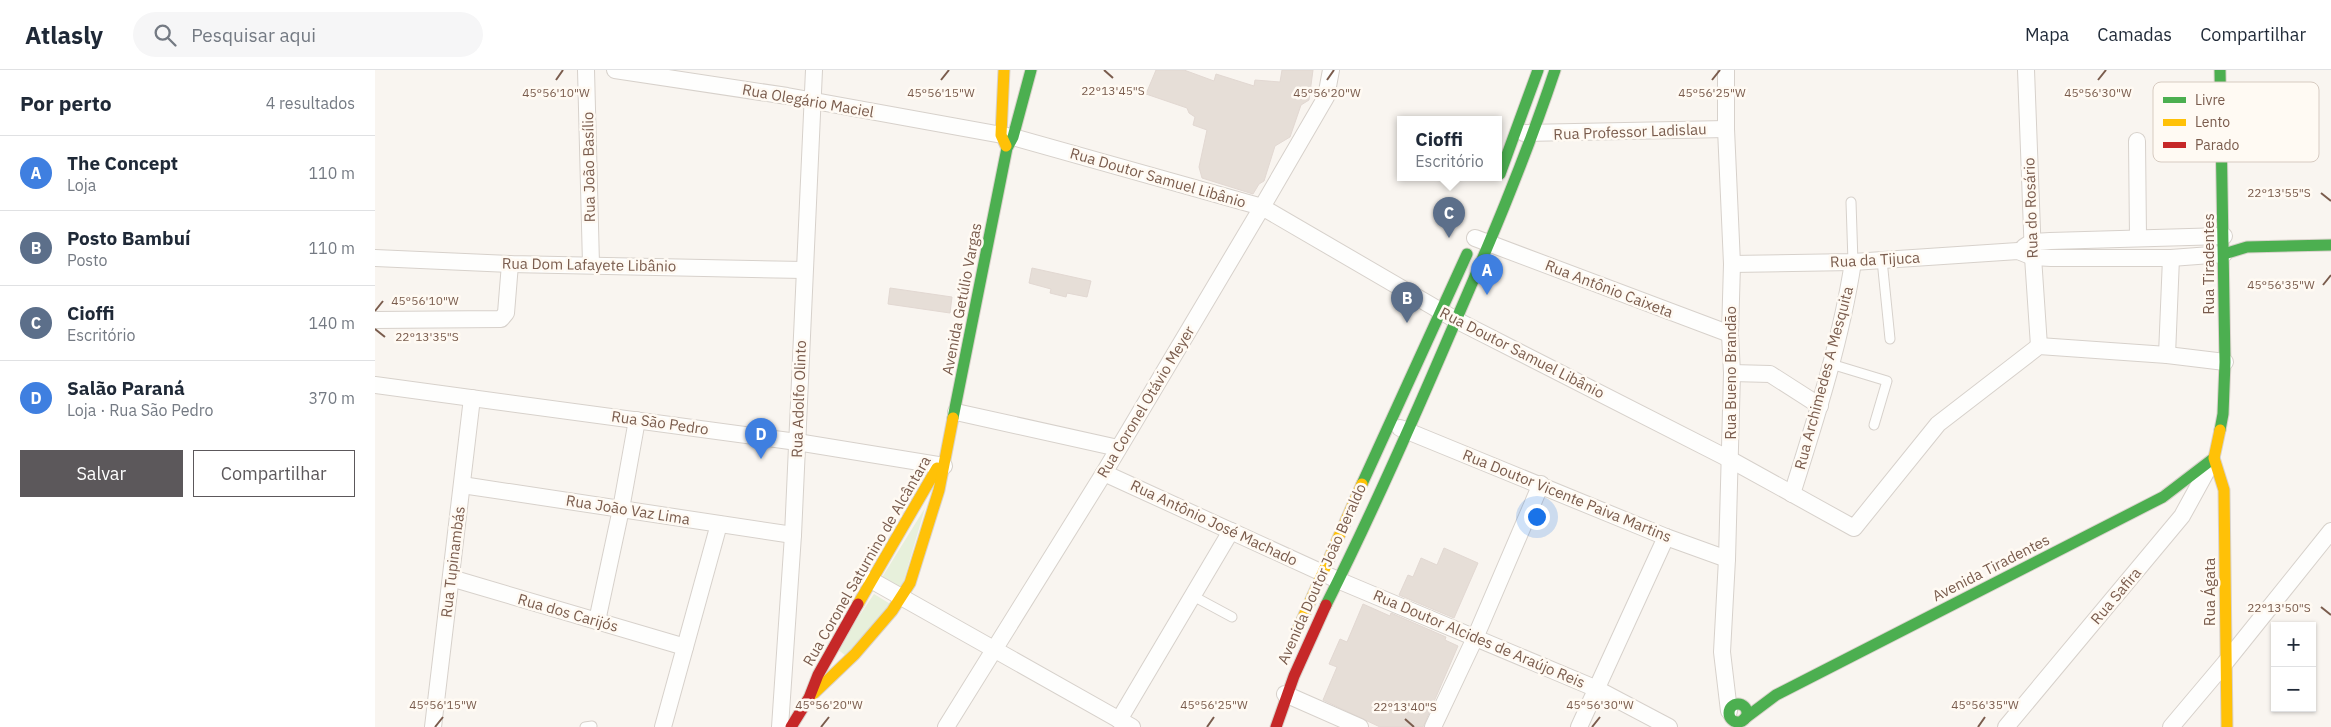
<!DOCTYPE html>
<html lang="pt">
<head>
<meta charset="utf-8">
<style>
  :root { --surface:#fff; --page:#f6f6f7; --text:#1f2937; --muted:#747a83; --line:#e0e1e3; --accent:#5c585b }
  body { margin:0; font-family:"IBM Plex Sans",sans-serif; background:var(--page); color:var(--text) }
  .controls { position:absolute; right:15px; bottom:15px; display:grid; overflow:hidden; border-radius:0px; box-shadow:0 1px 4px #0004 }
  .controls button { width:45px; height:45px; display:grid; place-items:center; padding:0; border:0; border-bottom:1px solid var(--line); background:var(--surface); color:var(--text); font:25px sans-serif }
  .you { position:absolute; left:1161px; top:446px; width:18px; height:18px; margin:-12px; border:4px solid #fff; border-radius:50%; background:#1a73e8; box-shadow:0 0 0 8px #1a73e833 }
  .badge { display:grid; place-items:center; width:32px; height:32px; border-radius:50%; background:var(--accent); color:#fff; font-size:16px; font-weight:700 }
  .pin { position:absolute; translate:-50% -41px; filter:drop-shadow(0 1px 2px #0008) }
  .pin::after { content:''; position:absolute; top:26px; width:18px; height:15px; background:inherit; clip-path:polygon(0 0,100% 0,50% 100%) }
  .popup { position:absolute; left:1022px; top:46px; width:105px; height:65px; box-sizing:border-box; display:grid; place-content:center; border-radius:0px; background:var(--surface); filter:drop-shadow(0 1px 4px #0005); font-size:16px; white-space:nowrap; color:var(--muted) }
  .popup b { font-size:19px; color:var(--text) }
  .popup::after { content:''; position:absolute; left:50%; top:100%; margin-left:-10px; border:10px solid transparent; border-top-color:var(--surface) }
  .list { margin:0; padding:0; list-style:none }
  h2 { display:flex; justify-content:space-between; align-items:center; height:65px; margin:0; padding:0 20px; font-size:21px }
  h2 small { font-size:16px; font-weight:400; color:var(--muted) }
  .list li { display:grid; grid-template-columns:32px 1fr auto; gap:15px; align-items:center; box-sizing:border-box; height:75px; padding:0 20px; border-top:1px solid var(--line) }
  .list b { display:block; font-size:19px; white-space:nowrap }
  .list p { margin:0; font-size:16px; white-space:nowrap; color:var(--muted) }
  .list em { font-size:16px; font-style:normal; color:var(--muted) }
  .actions { display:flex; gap:10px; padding:15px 20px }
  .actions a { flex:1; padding:11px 0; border:1px solid var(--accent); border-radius:0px; text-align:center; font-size:18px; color:var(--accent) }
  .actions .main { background:var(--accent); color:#fff }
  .icon { flex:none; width:28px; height:28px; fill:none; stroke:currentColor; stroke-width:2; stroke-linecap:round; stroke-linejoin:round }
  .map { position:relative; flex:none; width:1956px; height:657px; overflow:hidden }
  header { display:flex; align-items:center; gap:30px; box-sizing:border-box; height:70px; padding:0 25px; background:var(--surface); border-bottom:1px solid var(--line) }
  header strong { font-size:24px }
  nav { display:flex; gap:28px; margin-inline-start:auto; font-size:18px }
  .search { width:350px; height:45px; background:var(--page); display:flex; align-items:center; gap:12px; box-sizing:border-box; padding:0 18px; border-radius:28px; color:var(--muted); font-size:19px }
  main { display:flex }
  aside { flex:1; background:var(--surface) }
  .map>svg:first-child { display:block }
  .green { fill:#e7f0db }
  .building { fill:#e6ded7; stroke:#e2d8d2 }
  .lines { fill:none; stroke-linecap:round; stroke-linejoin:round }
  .lane-casing { stroke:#d7d1cb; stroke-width:11 }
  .street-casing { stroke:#d7d1cb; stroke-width:18 }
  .fast-casing { stroke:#d9d2cb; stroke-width:13 }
  .slow-casing { stroke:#d9d2cb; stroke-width:13 }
  .jam-casing { stroke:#d9d2cb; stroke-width:13 }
  .lane { stroke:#fefefd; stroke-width:9 }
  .street { stroke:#fefefd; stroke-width:16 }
  .fast { stroke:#4caf50; stroke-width:11 }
  .slow { stroke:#ffc107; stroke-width:11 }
  .jam { stroke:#c62828; stroke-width:11 }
  .ticks { fill:none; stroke:#7a5c4d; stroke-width:2 }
  .labels { text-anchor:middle; stroke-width:5; stroke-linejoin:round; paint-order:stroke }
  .street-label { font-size:15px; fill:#7a5c4d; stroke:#fffaf3 }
  .key { fill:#fffaf3; stroke:#d7cbc1; stroke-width:1 }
  .key-label { font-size:14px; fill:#7a5c4d }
  .ticks-label { font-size:12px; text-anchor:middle; fill:#7a5c4d; stroke:#fffaf3; stroke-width:5; stroke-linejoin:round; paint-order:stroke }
</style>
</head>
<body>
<header>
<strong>Atlasly</strong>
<div class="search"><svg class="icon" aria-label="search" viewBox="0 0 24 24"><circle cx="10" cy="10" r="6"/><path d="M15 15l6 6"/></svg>Pesquisar aqui</div>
<nav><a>Mapa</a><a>Camadas</a><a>Compartilhar</a></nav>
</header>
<main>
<aside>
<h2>Por perto<small>4 resultados</small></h2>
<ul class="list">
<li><span class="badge" style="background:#3f7fe0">A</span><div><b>The Concept</b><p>Loja</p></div><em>110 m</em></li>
<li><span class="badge" style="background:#5c6f8a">B</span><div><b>Posto Bambuí</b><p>Posto</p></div><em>110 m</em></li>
<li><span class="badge" style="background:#5c6f8a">C</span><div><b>Cioffi</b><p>Escritório</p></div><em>140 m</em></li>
<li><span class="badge" style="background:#3f7fe0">D</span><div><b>Salão Paraná</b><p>Loja · Rua São Pedro</p></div><em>370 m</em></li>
</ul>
<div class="actions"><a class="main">Salvar</a><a>Compartilhar</a></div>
</aside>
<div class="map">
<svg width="1956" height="657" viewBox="0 0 1956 657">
  <rect width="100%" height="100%" fill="#f9f5f0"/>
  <g class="green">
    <path d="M550,438L526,520L506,509Z"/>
    <path d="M499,524L517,535L470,585L462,579Z"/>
  </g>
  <g class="building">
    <path d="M781,0H809L839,11L841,4L879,16L880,10L905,12L907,0H938L934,30L926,35L915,67L900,76L889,111L884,114L878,124L827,108L824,97L832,60L818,55L820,47L814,43L812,38L771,24Z"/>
    <path d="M657,198L716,211L712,227L692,223L691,227L675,223L676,219L654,213Z"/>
    <path d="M515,218L577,227L575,243L513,234Z"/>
    <path d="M1069,478L1103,493L1079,548L1024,525L1033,505L1038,507L1046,488L1062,495Z"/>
    <path d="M988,534L1015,546L1016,543L1071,567L1070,570L1083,576L1048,657H1005L948,630L962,597L954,594L965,569L972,572Z"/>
  </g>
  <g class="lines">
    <defs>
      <g id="lane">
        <path d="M1476,132L1478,192"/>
        <path d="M1507,190L1515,269"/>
        <path d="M1456,294L1512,311L1499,355"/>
        <path d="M818,526L857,547"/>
        <path d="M210,657L217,656"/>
      </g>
      <g id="street">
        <path d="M211,0L216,194"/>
        <path d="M240,0L412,26L638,67L887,137L1081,250L1356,390L1479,458L1563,354L1664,276L1792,285L1850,292"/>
        <path d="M1351,0V59L1357,194L1355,264L1357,303L1352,489L1347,582L1354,641"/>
        <path d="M1651,0L1658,187L1664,276"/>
        <path d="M1149,63L1351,59"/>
        <path d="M1762,71L1763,167"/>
        <path d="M1100,168L1355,264"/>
        <path d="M1649,177L1657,172L1675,171L1849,166"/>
        <path d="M0,188L135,194L429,200"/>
        <path d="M1357,194L1478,192L1643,181L1658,187L1676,188H1796L1849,184"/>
        <path d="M0,250L126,249L131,243L135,194"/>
        <path d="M1792,285L1796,188"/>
        <path d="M1357,303L1395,304L1445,336"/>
        <path d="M0,315L422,372L569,396"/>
        <path d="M581,342L743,378"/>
        <path d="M1025,358L1291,467L1352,489"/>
        <path d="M729,403L965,511L1222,619L1294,657"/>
        <path d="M87,415L418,465"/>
        <path d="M1417,424C1441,348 1466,271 1478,192"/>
        <path d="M76,508L310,577"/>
        <path d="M496,510L757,657"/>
        <path d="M222,551L246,439L262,350"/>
        <path d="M910,624L985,657"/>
        <path d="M744,650L856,461"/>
        <path d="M58,657L97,328"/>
        <path d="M288,657L344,454"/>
        <path d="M405,657L418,465L439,0"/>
        <path d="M571,657L729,403L887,137L951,27L956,0"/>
        <path d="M1058,657L1100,568L1166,414"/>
        <path d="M1204,657L1291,467"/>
        <path d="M1631,657L1807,446L1835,395"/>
        <path d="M1796,657L1850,593L1956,461"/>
      </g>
      <g id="fast">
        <path d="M1125,104L1163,0"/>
        <path d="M1849,184L1872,177L1956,175"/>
        <path d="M578,348L632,78L638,67L656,0"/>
        <path d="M1845,360L1848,344L1850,292L1845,0"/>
        <path d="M987,414L1092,184"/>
        <path d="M951,535C996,446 1036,355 1075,264C1113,177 1150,90 1180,0"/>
        <circle cx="1363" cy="643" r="9"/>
        <path d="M1369,649L1401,625L1788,427L1839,388"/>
      </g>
      <g id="slow">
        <path d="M629,0L626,65L631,76"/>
        <path d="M1845,360L1839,388L1849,420L1852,657"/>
        <path d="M483,534L562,398"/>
        <path d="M923,559L987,414"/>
        <path d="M434,628L480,584L517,541L535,513L564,420L578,348"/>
      </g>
      <g id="jam">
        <path d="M416,657L434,628L443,605L483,534"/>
        <path d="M901,657L919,606L951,535"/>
      </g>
    </defs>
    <use href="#lane" class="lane-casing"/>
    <use href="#street" class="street-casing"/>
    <use href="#fast" class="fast-casing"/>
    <use href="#slow" class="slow-casing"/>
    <use href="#jam" class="jam-casing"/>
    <use href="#lane" class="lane"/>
    <use href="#street" class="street"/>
    <use href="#fast" class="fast"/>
    <use href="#slow" class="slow"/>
    <use href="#jam" class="jam"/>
  </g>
  <path class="ticks" d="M729,0L738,8M181,10L188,0M566,10L574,0M952,10L959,0M1337,10L1345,0M1723,10L1731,0M1946,123L1956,131M1948,215L1956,205M0,241L8,231M0,259L10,267M1946,537L1956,545M1030,649L1039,657M60,657L68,647M446,657L454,647M832,657L839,647M1217,657L1225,647M1603,657L1610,647"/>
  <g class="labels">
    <g class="street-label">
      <text transform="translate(433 31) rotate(10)" y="5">Rua Olegário Maciel</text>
      <text transform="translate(1255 62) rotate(-2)" y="5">Rua Professor Ladislau</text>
      <text transform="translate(214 97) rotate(-91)" y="5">Rua João Basílio</text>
      <text transform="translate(783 108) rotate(16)" y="5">Rua Doutor Samuel Libânio</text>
      <text transform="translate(1656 138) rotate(-92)" y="5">Rua do Rosário</text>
      <text transform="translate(1500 190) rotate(-3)" y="5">Rua da Tijuca</text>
      <text transform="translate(1834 194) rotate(-90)" y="5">Rua Tiradentes</text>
      <text transform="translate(214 195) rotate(1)" y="5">Rua Dom Lafayete Libânio</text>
      <text transform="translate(1234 219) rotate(21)" y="5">Rua Antônio Caixeta</text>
      <text transform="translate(587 229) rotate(-79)" y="5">Avenida Getúlio Vargas</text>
      <text transform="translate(1147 283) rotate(27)" y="5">Rua Doutor Samuel Libânio</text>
      <text transform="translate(1356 303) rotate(-90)" y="5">Rua Bueno Brandão</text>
      <text transform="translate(1449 308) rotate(-75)" y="5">Rua Archimedes A Mesquita</text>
      <text transform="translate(424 329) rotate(-88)" y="5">Rua Adolfo Olinto</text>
      <text transform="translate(771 332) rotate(-59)" y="5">Rua Coronel Otávio Meyer</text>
      <text transform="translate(285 353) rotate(8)" y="5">Rua São Pedro</text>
      <text transform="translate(1192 426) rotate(22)" y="5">Rua Doutor Vicente Paiva Martins</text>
      <text transform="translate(253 440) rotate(9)" y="5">Rua João Vaz Lima</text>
      <text transform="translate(839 453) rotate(25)" y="5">Rua Antônio José Machado</text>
      <text transform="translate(492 491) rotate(-60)" y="5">Rua Coronel Saturnino de Alcântara</text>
      <text transform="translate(78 492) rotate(-83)" y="5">Rua Tupinambás</text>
      <text transform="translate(1616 498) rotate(-27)" y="5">Avenida Tiradentes</text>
      <text transform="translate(947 504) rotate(-66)" y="5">Avenida Doutor João Beraldo</text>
      <text transform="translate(1835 522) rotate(-90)" y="5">Rua Ágata</text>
      <text transform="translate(1741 526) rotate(-50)" y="5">Rua Safira</text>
      <text transform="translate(193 543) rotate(16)" y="5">Rua dos Carijós</text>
      <text transform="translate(1104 569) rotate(23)" y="5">Rua Doutor Alcides de Araújo Reis</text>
    </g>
  </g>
  <rect x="1778" y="12" width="166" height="80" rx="8" class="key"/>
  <rect x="1788" y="27" width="23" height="6" fill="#4caf50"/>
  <rect x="1788" y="49" width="23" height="7" fill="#ffc107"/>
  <rect x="1788" y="72" width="23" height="6" fill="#c62828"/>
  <g class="key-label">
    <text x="1820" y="35">Livre</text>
    <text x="1820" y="57">Lento</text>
    <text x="1820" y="80">Parado</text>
  </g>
  <g class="ticks-label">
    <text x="738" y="25">22°13'45"S</text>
    <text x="566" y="27">45°56'15"W</text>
    <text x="952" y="27">45°56'20"W</text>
    <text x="1723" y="27">45°56'30"W</text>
    <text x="181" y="27">45°56'10"W</text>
    <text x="1337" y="27">45°56'25"W</text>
    <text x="1904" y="127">22°13'55"S</text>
    <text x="1906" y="219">45°56'35"W</text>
    <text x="50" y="235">45°56'10"W</text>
    <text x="52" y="271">22°13'35"S</text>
    <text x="1904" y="542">22°13'50"S</text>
    <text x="68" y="639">45°56'15"W</text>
    <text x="454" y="639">45°56'20"W</text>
    <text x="839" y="639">45°56'25"W</text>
    <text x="1225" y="639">45°56'30"W</text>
    <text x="1610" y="639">45°56'35"W</text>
    <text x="1030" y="641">22°13'40"S</text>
  </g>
</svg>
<div class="controls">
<button>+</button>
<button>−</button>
</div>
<div class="you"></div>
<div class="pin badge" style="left:1112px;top:225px;background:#3f7fe0">A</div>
<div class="pin badge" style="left:1032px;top:253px;background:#5c6f8a">B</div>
<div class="pin badge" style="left:1074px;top:168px;background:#5c6f8a">C</div>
<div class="popup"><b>Cioffi</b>Escritório</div>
<div class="pin badge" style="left:386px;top:389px;background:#3f7fe0">D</div>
</div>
</main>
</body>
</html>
